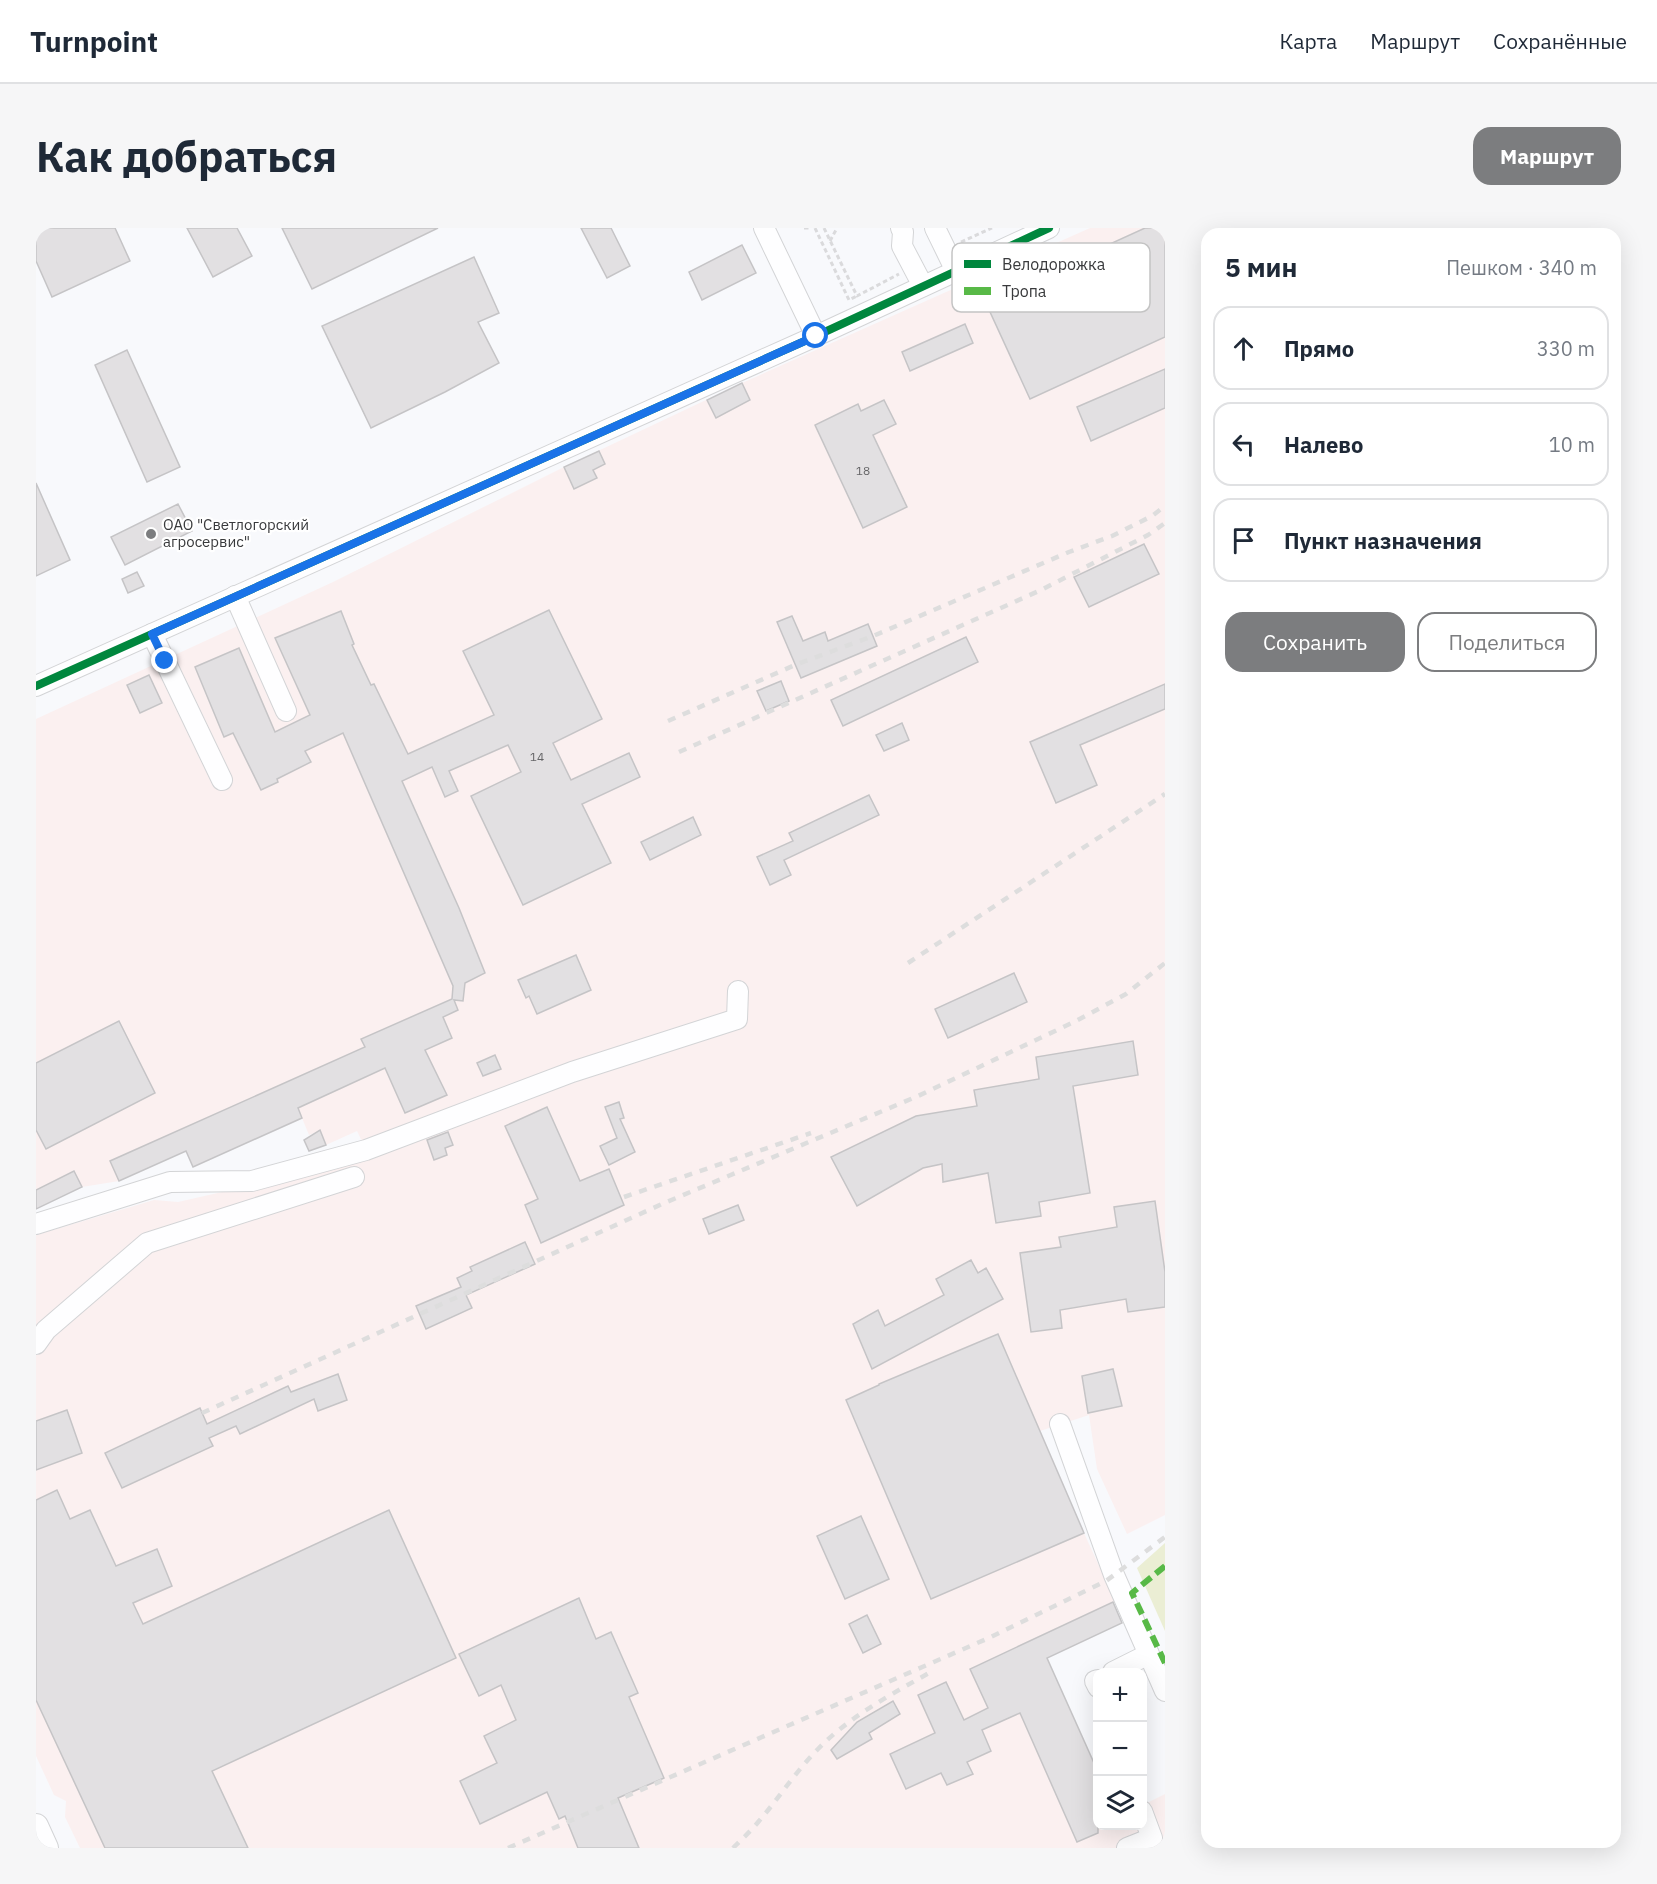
<!DOCTYPE html>
<html lang="ru">
<head>
<meta charset="utf-8">
<style>
  :root { --surface:#fff; --page:#f6f6f7; --text:#1f2937; --muted:#747a83; --line:#e0e1e3; --accent:#7c7d7f }
  body { margin:0; font-family:"IBM Plex Sans",sans-serif; background:var(--page); color:var(--text) }
  .controls { position:absolute; right:18px; bottom:18px; display:grid; overflow:hidden; border-radius:12px; box-shadow:0 6px 24px #0002 }
  .controls button { width:54px; height:54px; display:grid; place-items:center; padding:0; border:0; border-bottom:2px solid var(--line); background:var(--surface); color:var(--text); font:30px sans-serif }
  .stop { position:absolute; width:18px; height:18px; margin:-14px; border:4px solid #1a73e8; border-radius:50%; background:#fff }
  .stop.end { background:#1a73e8; border-color:#fff; box-shadow:0 2px 6px #0008 }
  .list { margin:0; padding:0; list-style:none }
  h2 { display:flex; justify-content:space-between; align-items:center; height:78px; margin:0; padding:0 24px; font-size:26px }
  h2 small { font-size:20px; font-weight:400; color:var(--muted) }
  .list li { display:grid; grid-template-columns:39px 1fr auto; gap:18px; align-items:center; box-sizing:border-box; height:84px; margin:0 12px 12px; padding:0 12px; border:2px solid var(--line); border-radius:18px }
  .list b { display:block; font-size:22px; white-space:nowrap }
  .list em { font-size:20px; font-style:normal; color:var(--muted) }
  .actions { display:flex; gap:12px; padding:18px 24px }
  .actions a { flex:1; padding:14px 0; border:2px solid var(--accent); border-radius:18px; text-align:center; font-size:21px; color:var(--accent) }
  .actions .main { background:var(--accent); color:#fff }
  .icon { flex:none; width:33px; height:33px; fill:none; stroke:currentColor; stroke-width:2; stroke-linecap:round; stroke-linejoin:round }
  .map { position:relative; flex:none; width:1129px; height:1620px; overflow:hidden; border-radius:18px }
  header { display:flex; align-items:center; gap:36px; box-sizing:border-box; height:84px; padding:0 30px; background:var(--surface); border-bottom:2px solid var(--line) }
  header strong { font-size:28px }
  nav { display:flex; gap:33px; margin-inline-start:auto; font-size:21px }
  .intro { display:flex; align-items:center; justify-content:space-between; box-sizing:border-box; height:144px; padding:0 36px }
  h1 { margin:0; font-size:42px }
  .button { padding:15px 27px; border-radius:18px; background:var(--accent); color:#fff; font-size:21px; font-weight:700 }
  main { display:flex; gap:36px; padding:0 36px }
  aside { flex:1; background:var(--surface); border-radius:18px; box-shadow:0 6px 24px #0002 }
  .map>svg:first-child { display:block }
  .industrial { fill:#fbf0f0; fill-rule:evenodd }
  .green { fill:#ebeed4 }
  .building { fill:#e2e0e2; stroke:#c5c4c6; stroke-width:1.5 }
  .lines { fill:none; stroke-linecap:round; stroke-linejoin:round }
  .minor-casing { stroke:#d3d4d6; stroke-width:22 }
  .major-casing { stroke:#d3d4d6; stroke-width:26 }
  .path { stroke:#dadadc; stroke-width:3; stroke-dasharray:4.5 3; stroke-linecap:butt }
  .minor { stroke:#fefeff; stroke-width:20 }
  .major { stroke:#fefeff; stroke-width:24 }
  .rail { stroke:#ddd; stroke-width:4.5; stroke-dasharray:8 8; stroke-linecap:butt }
  .quiet { stroke:#58b947; stroke-width:6; stroke-dasharray:12 6; stroke-linecap:butt }
  .cycleway-casing { stroke:#fff; stroke-width:11 }
  .cycleway { stroke:#00873e; stroke-width:8 }
  .route { stroke:#1a73e8; stroke-width:8 }
  .poi-dot { fill:#7c7d7f; stroke:#fff; stroke-width:2 }
  .labels { text-anchor:middle; stroke-width:4.5; stroke-linejoin:round; paint-order:stroke }
  .number-label { font-size:12px; fill:#656567 }
  .poi-label { font-size:15px; fill:#393a3c; stroke:#fff; text-anchor:start }
  .key { fill:#fff; stroke:#c4c4c4; stroke-width:1.5 }
  .key-label { font-size:16px; fill:#393a3c }
</style>
</head>
<body>
<header>
<strong>Turnpoint</strong>
<nav><a>Карта</a><a>Маршрут</a><a>Сохранённые</a></nav>
</header>
<div class="intro"><h1>Как добраться</h1><a class="button">Маршрут</a></div>
<main>
<div class="map">
<svg width="1129" height="1620" viewBox="0 0 1129 1620">
  <rect width="100%" height="100%" fill="#f8f9fc"/>
  <path class="industrial" d="M1054,0H1129V1287L1091,1306L1061,1241L1053,1187L1004,1203L1048,1305L1079,1373L1002,1409L1061,1544L1062,1598H1106L1107,1577L1129,1566V1620H44L29,1589L30,1573L18,1567L0,1528V1007L118,972L142,974L334,930L321,903L290,917L283,903L273,907L266,890L157,939L150,923L83,953L46,959L0,981V491L297,354L528,239L706,155ZM338,456L381,545L323,464Z"/>
  <path class="green" d="M1129,1315V1403L1101,1340Z"/>
  <g class="building">
    <path d="M0,0H79L94,33L16,69L0,33Z"/>
    <path d="M151,0H201L216,28L177,49Z"/>
    <path d="M246,0H402L276,61Z"/>
    <path d="M545,0H575L594,38L571,50Z"/>
    <path d="M1109,0H1129V109L994,171L949,73Z"/>
    <path d="M706,17L720,45L666,72L653,44Z"/>
    <path d="M438,29L463,85L442,94L463,135L409,164L335,200L286,98Z"/>
    <path d="M929,96L937,115L874,143L866,124Z"/>
    <path d="M91,122L144,239L111,254L59,137Z"/>
    <path d="M1129,141V180L1055,213L1041,179Z"/>
    <path d="M706,155L714,172L680,190L671,172Z"/>
    <path d="M848,172L860,196L837,207L871,279L827,300L779,197L822,176L825,183Z"/>
    <path d="M563,223L569,236L557,242L561,250L538,261L528,239Z"/>
    <path d="M0,255L34,332L0,348Z"/>
    <path d="M142,276L156,303L89,337L75,309Z"/>
    <path d="M1108,316L1123,346L1053,379L1038,349Z"/>
    <path d="M101,344L108,358L92,365L86,351Z"/>
    <path d="M513,382L566,491L517,515L535,552L593,525L604,549L546,576L575,635L487,677L435,568L485,544L472,517L413,543L422,563L409,569L396,539L366,553L423,680L449,745L429,755L427,773L418,772L422,782L407,789L416,810L389,822L411,867L369,885L349,840L262,880L266,890L157,939L150,923L83,953L74,933L329,819L325,811L416,771L417,758L307,505L269,523L275,534L241,551L242,554L225,562L197,505L188,509L159,439L203,420L239,504L274,487L239,410L305,383L318,416L316,417L335,457L338,456L372,526L458,487L427,423Z"/>
    <path d="M756,388L767,413L789,404L792,413L832,396L841,418L765,450L741,394Z"/>
    <path d="M930,409L942,434L807,498L795,472Z"/>
    <path d="M113,447L126,475L104,485L91,457Z"/>
    <path d="M745,453L753,473L730,483L721,463Z"/>
    <path d="M1129,456V481L1044,517L1061,557L1020,575L994,514Z"/>
    <path d="M866,495L873,512L848,523L840,507Z"/>
    <path d="M833,567L843,587L748,632L755,647L734,657L721,629L757,613L753,605Z"/>
    <path d="M657,589L665,607L614,632L605,614Z"/>
    <path d="M540,727L555,762L501,786L493,768L490,770L482,752Z"/>
    <path d="M978,745L991,774L912,810L899,781Z"/>
    <path d="M83,793L119,865L10,921L0,902V835Z"/>
    <path d="M1097,813L1102,847L1037,858L1054,965L1003,974L1005,988L960,995L952,945L907,954L906,936L887,940L821,978L795,929L880,888L941,878L938,862L1003,851L1000,829Z"/>
    <path d="M459,827L465,841L447,848L441,835Z"/>
    <path d="M583,874L588,890L584,891L599,924L573,937L564,918L581,910L569,879Z"/>
    <path d="M511,879L544,953L573,941L588,977L505,1015L489,977L502,971L469,898Z"/>
    <path d="M284,902L290,917L273,923L268,912Z"/>
    <path d="M412,904L417,917L409,920L411,927L398,932L391,912Z"/>
    <path d="M38,943L46,959L0,981V962Z"/>
    <path d="M1119,973L1129,1044V1079L1092,1084L1090,1071L1024,1082L1026,1100L995,1104L984,1025L1025,1019L1023,1009L1081,999L1078,979Z"/>
    <path d="M702,977L708,992L673,1006L667,991Z"/>
    <path d="M489,1014L499,1036L430,1067L436,1080L390,1101L380,1078L425,1059L421,1050L436,1043L434,1039Z"/>
    <path d="M935,1032L942,1045L950,1040L967,1071L836,1141L817,1096L842,1082L849,1098L908,1067L900,1051Z"/>
    <path d="M962,1106L1048,1305L895,1371L810,1172L843,1157V1156Z"/>
    <path d="M1077,1141L1086,1178L1052,1185L1046,1148Z"/>
    <path d="M302,1146L311,1172L282,1183L278,1171L204,1206L200,1198L173,1210L177,1218L86,1260L69,1225L164,1180L171,1196L252,1158L255,1164Z"/>
    <path d="M31,1182L46,1225L0,1242V1193Z"/>
    <path d="M21,1262L34,1291L54,1282L80,1338L121,1321L136,1358L97,1375L107,1396L353,1282L420,1430L176,1543L212,1620H69L0,1472V1272Z"/>
    <path d="M825,1288L853,1351L809,1371L781,1308Z"/>
    <path d="M543,1370L560,1411L575,1404L602,1465L593,1469L628,1550L582,1570L603,1620H542L529,1588L523,1591L511,1564L444,1596L424,1553L461,1535L448,1508L480,1492L465,1457L443,1468L423,1426Z"/>
    <path d="M1077,1374L1086,1395L1011,1430L1062,1544V1605L1041,1614L984,1485L946,1502L955,1523L931,1534L937,1546L911,1557L905,1545L870,1561L854,1526L899,1505L882,1467L910,1454L928,1492L952,1480L934,1441Z"/>
    <path d="M831,1387L845,1416L827,1425L813,1396Z"/>
    <path d="M857,1473L864,1486L833,1505L836,1511L801,1531L795,1522L821,1494Z"/>
  </g>
  <g class="lines">
    <defs>
      <g id="minor">
        <path d="M728,0L780,108"/>
        <path d="M865,0L867,4L866,18L887,58"/>
        <path d="M899,0L920,43"/>
        <path d="M199,368L250,483"/>
        <path d="M116,406L186,552"/>
        <path d="M0,458L780,108L1013,0"/>
        <path d="M0,996L134,954L216,953L330,922L536,844L701,791L702,763"/>
        <path d="M0,1116L10,1102L111,1015L318,949"/>
        <path d="M1024,1196L1078,1347L1129,1463"/>
        <path d="M1077,1444L1113,1426"/>
        <path d="M1062,1452L1059,1453L1062,1459"/>
        <path d="M1091,1620L1116,1610L1106,1583"/>
      </g>
      <path id="major" d="M0,1598L10,1620"/>
    </defs>
    <use href="#minor" class="minor-casing"/>
    <use href="#major" class="major-casing"/>
    <g class="path">
      <path d="M768,0H773"/>
      <path d="M779,0L813,72L821,68"/>
      <path d="M788,0L821,68L863,46"/>
      <path d="M794,13L801,0"/>
      <path d="M925,14L956,0"/>
    </g>
    <use href="#minor" class="minor"/>
    <use href="#major" class="major"/>
    <g class="rail">
      <path d="M632,493L759,437L837,408L1033,324L1076,308L1116,288L1129,278"/>
      <path d="M643,524L1005,362L1112,307L1129,295"/>
      <path d="M872,735L1129,566"/>
      <path d="M588,969L775,905"/>
      <path d="M166,1185L626,976L882,868L1040,793L1090,766L1129,735"/>
      <path d="M472,1620L955,1409L1070,1353L1129,1309"/>
      <path d="M697,1620C706,1611 715,1603 723,1593C743,1570 760,1543 782,1521C813,1489 854,1467 893,1445"/>
    </g>
    <path class="quiet" d="M1129,1338L1096,1365L1129,1435"/>
    <defs>
      <path id="cycleway" d="M0,458L780,108L1013,0"/>
    </defs>
    <use href="#cycleway" class="cycleway-casing"/>
    <use href="#cycleway" class="cycleway"/>
  </g>
  <g class="lines">
    <path class="route" d="M129,433L116,406L780,108"/>
  </g>
  <circle class="poi-dot" cx="115" cy="306" r="6"/>
  <g class="labels">
    <g class="number-label">
      <text x="827" y="247">18</text>
      <text x="501" y="533">14</text>
    </g>
    <g class="poi-label">
      <text x="127" y="302">ОАО "Светлогорский<tspan x="127" dy="17">агросервис"</tspan></text>
    </g>
  </g>
  <rect x="916" y="15" width="198" height="69" rx="9" class="key"/>
  <rect x="928" y="32" width="27" height="8" fill="#00873e"/>
  <rect x="928" y="59" width="27" height="8" fill="#58b947"/>
  <g class="key-label">
    <text x="966" y="42">Велодорожка</text>
    <text x="966" y="69">Тропа</text>
  </g>
</svg>
<div class="controls">
<button>+</button>
<button>−</button>
<button><svg class="icon" aria-label="layers" viewBox="0 0 24 24"><path d="M12 4l9 5-9 5-9-5zM3 14l9 5 9-5"/></svg></button>
</div>
<div class="stop" style="left:780px;top:108px"></div>
<div class="stop end" style="left:129px;top:433px"></div>
</div>
<aside>
<h2>5 мин<small>Пешком · 340 m</small></h2>
<ul class="list">
<li><svg class="icon" aria-label="ahead" viewBox="0 0 24 24"><path d="M12 20V5M6 11l6-6 6 6"/></svg><div><b>Прямо</b></div><em>330 m</em></li>
<li><svg class="icon" aria-label="left" viewBox="0 0 24 24"><path d="M17 20v-9H6M10 6l-5 5 5 5"/></svg><div><b>Налево</b></div><em>10 m</em></li>
<li><svg class="icon" aria-label="arrive" viewBox="0 0 24 24"><path d="M6 21V4h12l-3 4 3 4H6"/></svg><div><b>Пункт назначения</b></div></li>
</ul>
<div class="actions"><a class="main">Сохранить</a><a>Поделиться</a></div>
</aside>
</main>
</body>
</html>
